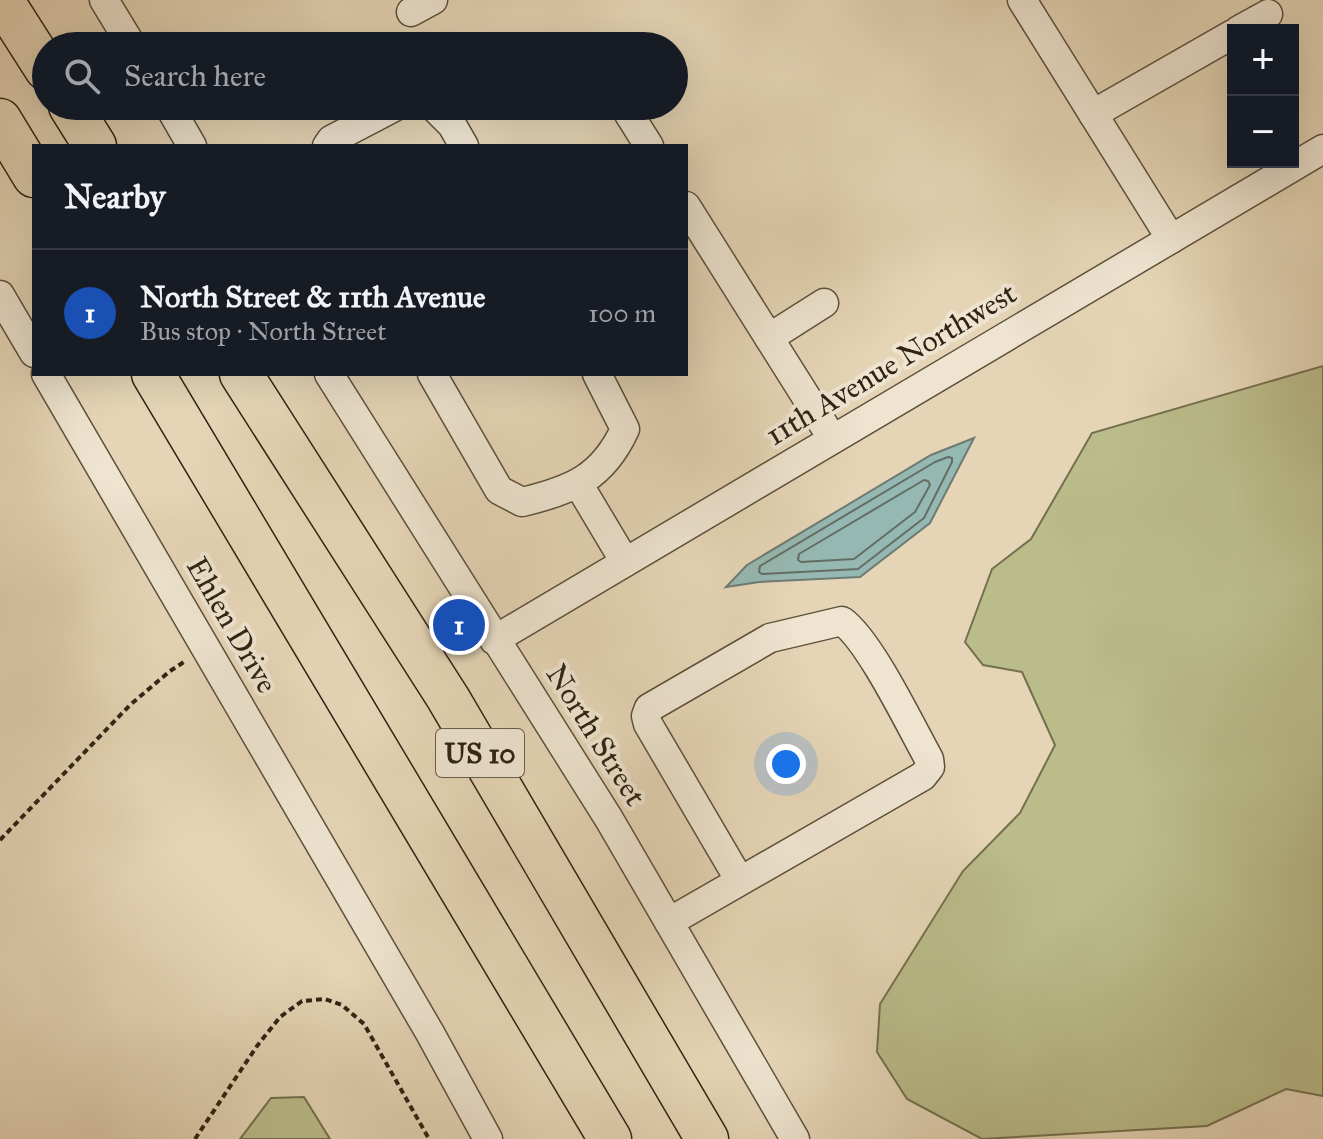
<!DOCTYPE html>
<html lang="en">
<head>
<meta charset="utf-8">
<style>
  :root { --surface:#171b24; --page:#20242c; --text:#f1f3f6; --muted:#9ea1a6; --line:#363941; --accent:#c59692 }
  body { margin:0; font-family:"IM FELL Great Primer",serif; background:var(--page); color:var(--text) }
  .controls { position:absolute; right:24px; top:24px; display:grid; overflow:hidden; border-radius:0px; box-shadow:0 8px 32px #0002 }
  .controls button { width:72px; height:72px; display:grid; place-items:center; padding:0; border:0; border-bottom:2px solid var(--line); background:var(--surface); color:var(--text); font:40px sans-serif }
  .you { position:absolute; left:786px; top:764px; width:28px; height:28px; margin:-20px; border:6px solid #fff; border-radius:50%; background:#1a73e8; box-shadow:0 0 0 12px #1a73e833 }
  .badge { display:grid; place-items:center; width:52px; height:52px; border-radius:50%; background:var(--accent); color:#fff; font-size:26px; font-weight:700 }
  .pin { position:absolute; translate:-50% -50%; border:4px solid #fff; box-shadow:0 2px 8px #0006 }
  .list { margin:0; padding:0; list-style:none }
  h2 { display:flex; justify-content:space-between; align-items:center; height:104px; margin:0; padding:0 32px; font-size:34px }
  h2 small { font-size:26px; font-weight:400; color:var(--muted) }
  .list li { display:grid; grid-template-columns:52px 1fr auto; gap:24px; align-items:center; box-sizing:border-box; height:128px; padding:0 32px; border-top:2px solid var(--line) }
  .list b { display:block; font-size:30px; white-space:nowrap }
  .list p { margin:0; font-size:26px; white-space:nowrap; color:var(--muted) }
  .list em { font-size:26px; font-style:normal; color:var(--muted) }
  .icon { flex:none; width:44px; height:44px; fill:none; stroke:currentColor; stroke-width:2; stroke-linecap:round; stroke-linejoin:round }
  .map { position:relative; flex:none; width:1323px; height:1139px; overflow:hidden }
  .search { position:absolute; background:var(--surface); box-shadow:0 8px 32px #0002; left:32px; top:32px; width:656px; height:88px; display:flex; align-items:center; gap:20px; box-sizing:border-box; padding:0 28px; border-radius:44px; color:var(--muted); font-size:30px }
  .panel { position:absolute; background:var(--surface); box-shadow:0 8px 32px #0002; left:32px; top:144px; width:656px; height:232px; border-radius:0px }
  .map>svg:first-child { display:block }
  .green { fill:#babc8a; stroke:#74704f; stroke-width:2 }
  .water { fill:#96b8b2; stroke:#6d7c73; stroke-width:2 }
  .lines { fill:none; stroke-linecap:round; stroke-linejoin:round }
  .shore { stroke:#626e63; stroke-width:2 }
  .minor-casing { stroke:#5c503c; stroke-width:31 }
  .highway-casing { stroke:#2f2314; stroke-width:45 }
  .path { stroke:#2f2314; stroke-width:4; stroke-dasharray:6 4; stroke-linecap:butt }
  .minor { stroke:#eee4d0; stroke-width:28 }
  .highway { stroke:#e5d5b6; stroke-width:42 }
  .labels { text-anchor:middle; stroke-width:8; stroke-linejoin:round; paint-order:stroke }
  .shield { fill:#eee4d0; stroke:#685d4c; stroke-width:2 }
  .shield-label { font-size:28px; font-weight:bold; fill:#2f2314 }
  .street-label { font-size:30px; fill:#2f2314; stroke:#eee4d0 }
</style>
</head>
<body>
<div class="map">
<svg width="1323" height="1139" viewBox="0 0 1323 1139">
  <rect width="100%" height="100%" fill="#e5d5b6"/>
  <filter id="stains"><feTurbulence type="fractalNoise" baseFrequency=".0025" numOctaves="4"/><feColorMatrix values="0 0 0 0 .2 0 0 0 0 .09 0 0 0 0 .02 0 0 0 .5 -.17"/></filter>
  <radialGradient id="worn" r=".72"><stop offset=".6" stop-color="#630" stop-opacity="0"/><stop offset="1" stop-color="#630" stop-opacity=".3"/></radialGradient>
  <g class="green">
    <path d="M1323,366V1096L1286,1089L1207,1126L982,1139L907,1099L877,1052L880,1004L963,871L1020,813L1055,745L1022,672L983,665L965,642L992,569L1031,539L1092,433Z"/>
    <path d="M304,1097L330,1139H240L271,1098Z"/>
  </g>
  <path class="water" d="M974,438L930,523L860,577L759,582L726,587L747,565L931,455Z"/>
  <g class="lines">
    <g class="shore">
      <path d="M948,457L952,458V462L924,518L858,569L762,574L759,572L760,566L935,462Z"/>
      <path d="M924,480L928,481L930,485L915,512L854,559L801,562L798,560L799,554Z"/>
    </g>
    <defs>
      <g id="minor">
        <path d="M104,0L132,46"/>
        <path d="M1022,0L1171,239"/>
        <path d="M411,12L433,0"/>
        <path d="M1239,30L1268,14"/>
        <path d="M169,106L192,146"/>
        <path d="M433,106L452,125L464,146"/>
        <path d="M624,106L649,146"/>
        <path d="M1093,114L1233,34"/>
        <path d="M327,146L331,140L396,106"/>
        <path d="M686,206L832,438"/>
        <path d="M0,295L34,353"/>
        <path d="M769,338L824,303"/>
        <path d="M46,374L430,1033L488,1139"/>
        <path d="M329,374L609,819L795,1139"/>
        <path d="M432,374L499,490L522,502C573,490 603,477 625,429L597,374"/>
        <path d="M579,485L625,562"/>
        <path d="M494,640L1323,149"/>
        <path d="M669,922L923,776L930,767L929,759C910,725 870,641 842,621L770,638L649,708L646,716L648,724L740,881"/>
      </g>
      <g id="highway">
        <path d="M2,0L46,69"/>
        <path d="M70,106L95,146"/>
        <path d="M0,120L34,176"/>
        <path d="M153,374L610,1139"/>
        <path d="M241,374L448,698L707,1139"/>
      </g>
    </defs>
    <use href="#minor" class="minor-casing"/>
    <use href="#highway" class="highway-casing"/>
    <g class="path">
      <path d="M0,840L130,705L170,671L184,662"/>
      <path d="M195,1139L257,1046L280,1017L302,1001L325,999L342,1005L364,1024L429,1139"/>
    </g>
    <use href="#minor" class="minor"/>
    <use href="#highway" class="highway"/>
  </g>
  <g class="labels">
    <rect class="shield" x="436" y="729" width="88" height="48" rx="6"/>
    <g class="shield-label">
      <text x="480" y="763">US 10</text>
    </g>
    <g class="street-label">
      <text transform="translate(891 364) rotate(-31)" y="10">11th Avenue Northwest</text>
      <text transform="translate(232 625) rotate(60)" y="10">Ehlen Drive</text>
      <text transform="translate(596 735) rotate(58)" y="10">North Street</text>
    </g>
  </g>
  <rect width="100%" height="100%" filter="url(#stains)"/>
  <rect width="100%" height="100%" fill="url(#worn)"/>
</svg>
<div class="controls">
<button>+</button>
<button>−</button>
</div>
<div class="you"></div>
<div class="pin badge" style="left:459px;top:625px;background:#1a4fb4">1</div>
<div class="search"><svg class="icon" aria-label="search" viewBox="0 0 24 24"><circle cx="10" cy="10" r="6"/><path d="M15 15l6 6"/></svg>Search here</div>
<section class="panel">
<h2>Nearby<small></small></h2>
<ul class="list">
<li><span class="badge" style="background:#1a4fb4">1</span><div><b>North Street &amp; 11th Avenue</b><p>Bus stop · North Street</p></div><em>100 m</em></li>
</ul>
</section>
</div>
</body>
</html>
